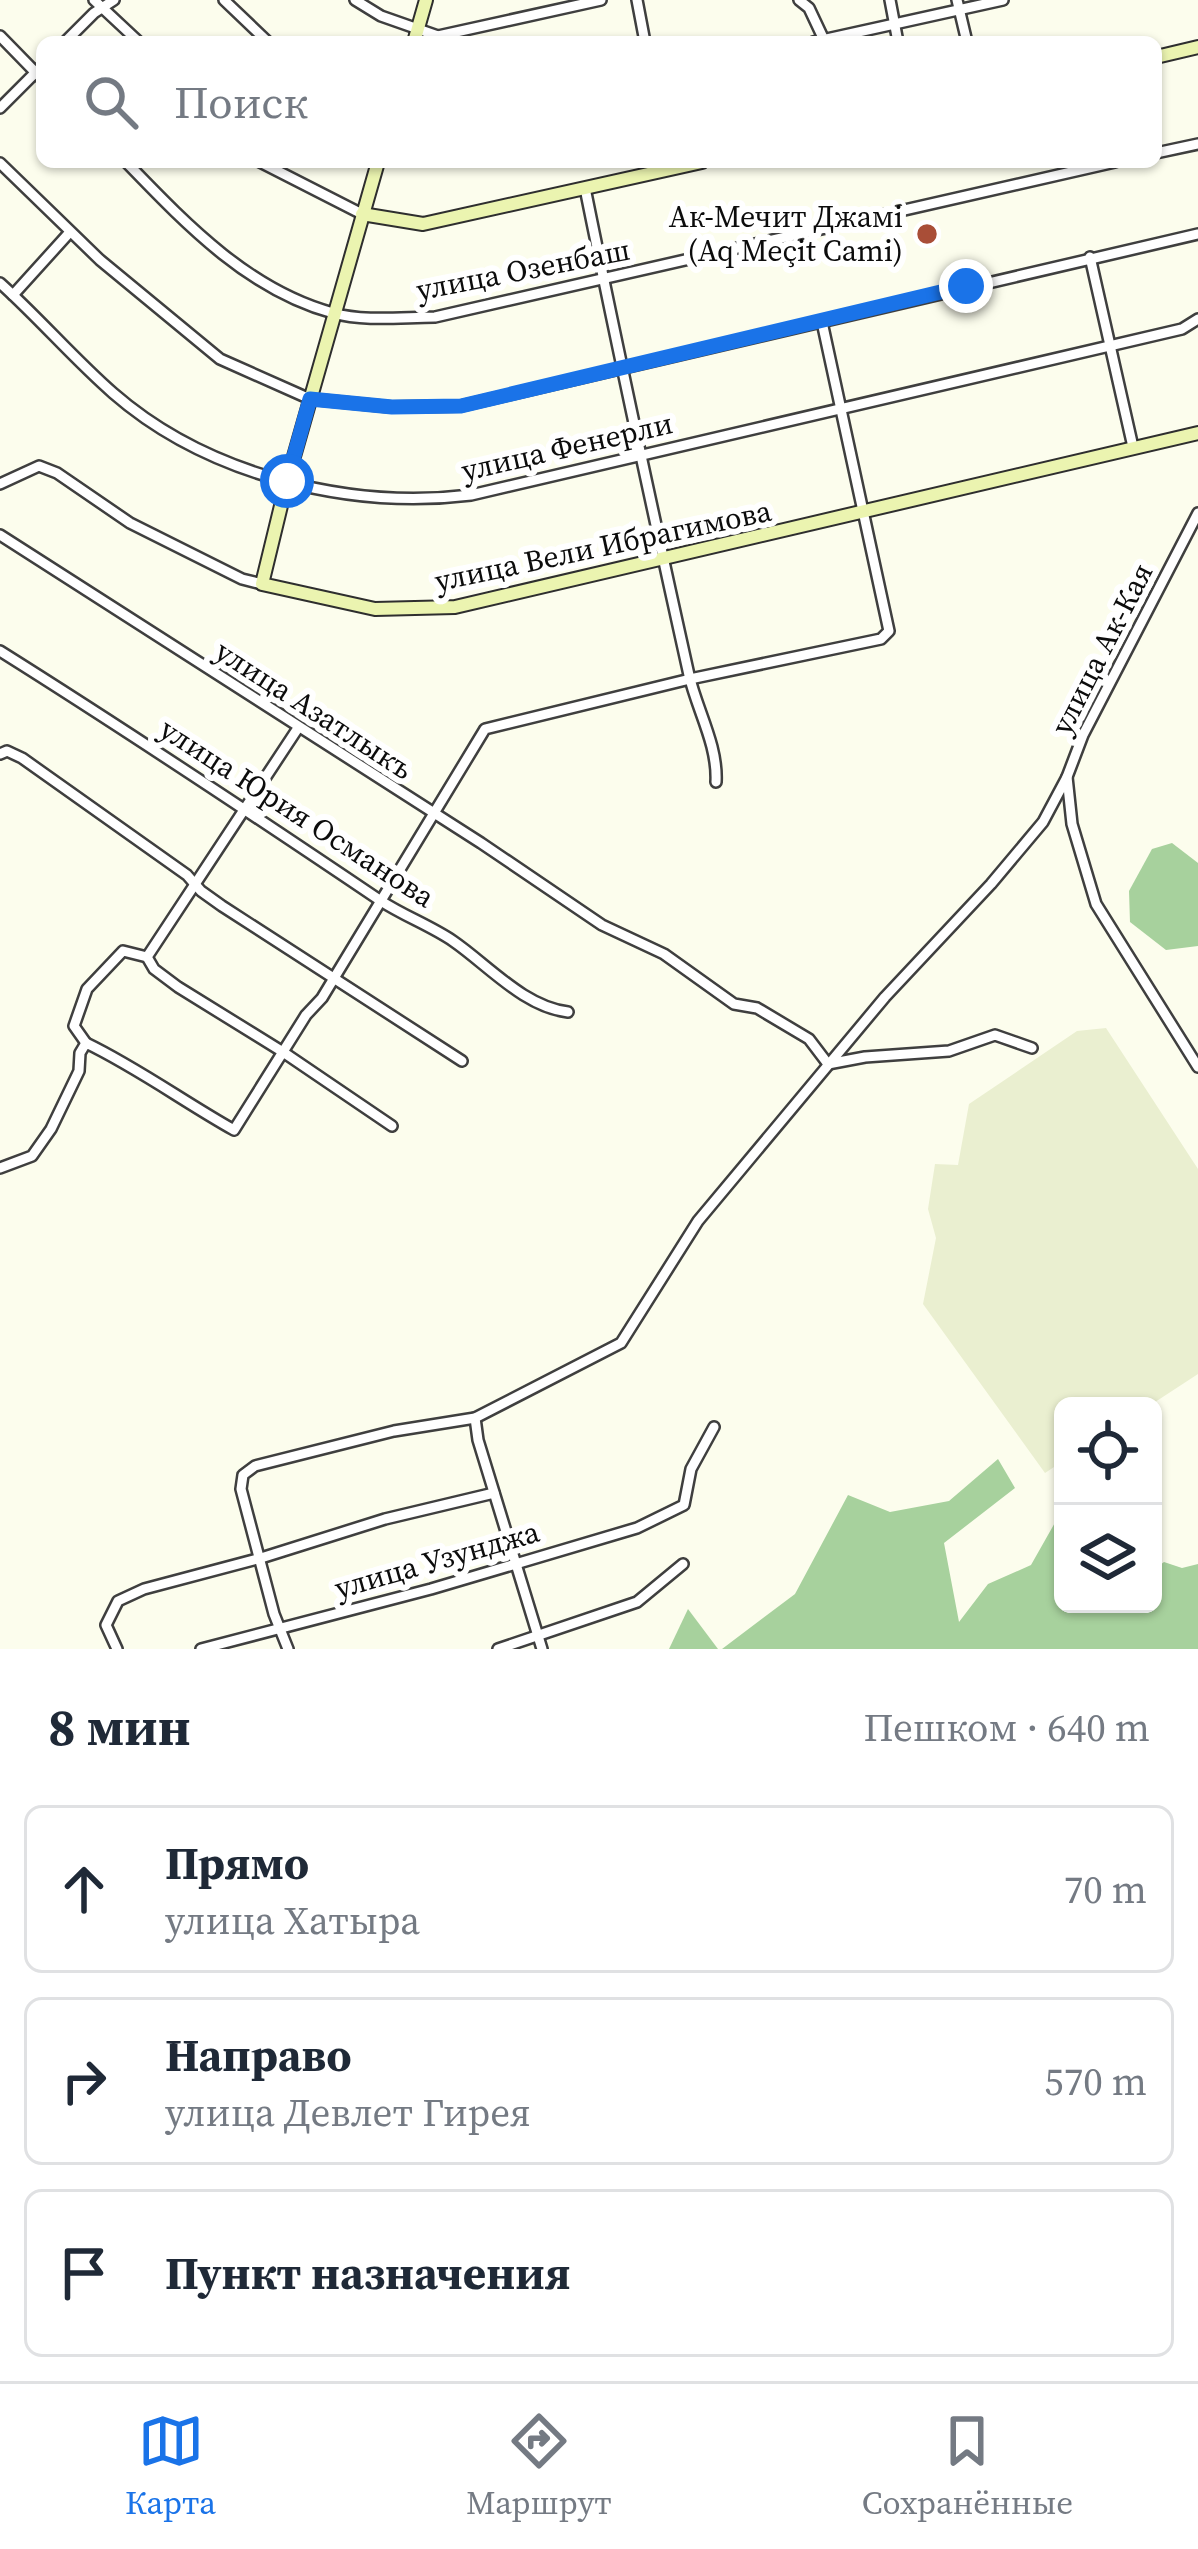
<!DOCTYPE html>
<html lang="ru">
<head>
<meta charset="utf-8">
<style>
  :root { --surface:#fff; --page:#f6f6f7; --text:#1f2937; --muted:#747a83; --line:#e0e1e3; --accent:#1a73e8 }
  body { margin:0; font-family:"Source Serif 4",serif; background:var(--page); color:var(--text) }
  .controls { position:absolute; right:36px; bottom:36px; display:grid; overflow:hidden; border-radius:18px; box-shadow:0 3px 9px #0004 }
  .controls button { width:108px; height:108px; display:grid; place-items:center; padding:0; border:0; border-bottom:3px solid var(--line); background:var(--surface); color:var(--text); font:60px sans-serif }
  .stop { position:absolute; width:36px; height:36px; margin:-27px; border:9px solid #1a73e8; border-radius:50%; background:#fff }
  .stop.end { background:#1a73e8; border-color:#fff; box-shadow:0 3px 12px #0008 }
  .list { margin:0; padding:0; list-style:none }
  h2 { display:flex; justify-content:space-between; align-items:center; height:156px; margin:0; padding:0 48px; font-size:51px }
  h2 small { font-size:39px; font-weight:400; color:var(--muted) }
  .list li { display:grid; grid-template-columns:78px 1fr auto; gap:36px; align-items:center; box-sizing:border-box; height:168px; margin:0 24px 24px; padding:0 24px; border:3px solid var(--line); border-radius:18px }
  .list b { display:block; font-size:45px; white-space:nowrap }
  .list p { margin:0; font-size:39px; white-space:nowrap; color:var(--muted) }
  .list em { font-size:39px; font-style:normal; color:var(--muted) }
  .icon { flex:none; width:66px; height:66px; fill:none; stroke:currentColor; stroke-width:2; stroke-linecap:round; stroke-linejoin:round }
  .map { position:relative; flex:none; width:1198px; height:1649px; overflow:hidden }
  .search { position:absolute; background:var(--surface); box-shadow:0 3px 9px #0004; left:36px; right:36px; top:36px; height:132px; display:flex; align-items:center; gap:30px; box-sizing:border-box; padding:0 42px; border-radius:18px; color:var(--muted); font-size:45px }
  .sheet { height:732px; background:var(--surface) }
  nav { display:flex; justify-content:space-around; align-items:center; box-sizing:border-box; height:168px; border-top:3px solid var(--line); background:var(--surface); font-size:33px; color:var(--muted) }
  nav a { display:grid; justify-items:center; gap:6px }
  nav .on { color:var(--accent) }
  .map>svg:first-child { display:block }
  .farmland { fill:#eaefd0 }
  .forest { fill:#a7d19d }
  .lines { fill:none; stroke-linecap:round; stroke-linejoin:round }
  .street-casing { stroke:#3f3f3f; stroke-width:14 }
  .secondary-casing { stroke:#2e2e2e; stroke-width:16 }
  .street { stroke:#fff; stroke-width:9 }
  .secondary { stroke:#ebf4b0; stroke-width:12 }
  .route { stroke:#1a73e8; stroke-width:15 }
  .poi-dot { fill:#a94e37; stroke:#fff; stroke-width:4.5 }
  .labels { text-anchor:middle; stroke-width:12; stroke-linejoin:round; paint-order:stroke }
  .poi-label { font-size:30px; fill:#0c0c0c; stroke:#fff; text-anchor:end }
  .street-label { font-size:30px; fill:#0c0c0c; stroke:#fff }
</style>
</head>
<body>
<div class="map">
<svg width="1198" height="1649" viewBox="0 0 1198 1649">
  <rect width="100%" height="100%" fill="#fcfded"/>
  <path class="farmland" d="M1106,1028L1198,1169V1374L1149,1406H1063V1461L1045,1473L923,1304L936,1238L928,1209L935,1164L958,1165L969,1104L1077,1031Z"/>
  <g class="forest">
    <path d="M1172,843L1198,863V946L1166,950L1130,922L1129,891L1152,849Z"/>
    <path d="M998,1459L1015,1488L944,1543L959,1622L988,1584L1031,1565L1061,1512L1063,1604H1153V1570L1164,1562L1182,1568L1198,1564V1649H722L795,1594L848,1495L890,1512L949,1501Z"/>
    <path d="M688,1609L718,1649H669Z"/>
  </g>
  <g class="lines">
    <defs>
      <g id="street">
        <path d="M94,0L139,42"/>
        <path d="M224,0L268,42"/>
        <path d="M355,0L381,16L438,36L601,0"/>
        <path d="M637,0L645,42"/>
        <path d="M799,0L809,8L825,42"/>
        <path d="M890,0L898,42"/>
        <path d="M957,0L967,42"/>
        <path d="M0,36L42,79"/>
        <path d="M65,42L94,13L114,0"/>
        <path d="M813,42L1003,0"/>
        <path d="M0,108L42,66"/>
        <path d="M1156,153L1198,144"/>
        <path d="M126,162C185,223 248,290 333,313C365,322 403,317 435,317L1115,162"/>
        <path d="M260,162L362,214"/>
        <path d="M0,163L100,260L220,359L310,399L391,407L461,406L1198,234"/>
        <path d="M585,188C618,351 653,513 689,675C697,710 718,745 716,782"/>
        <path d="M1090,257L1133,447"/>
        <path d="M0,283C39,318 74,359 113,393C207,475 349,510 471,495L1182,329L1198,319"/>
        <path d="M13,295L70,232"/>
        <path d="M0,484L39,466L57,473L130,523L242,579L262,584"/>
        <path d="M1198,513L1083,735L1067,777L1072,824L1096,904L1198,1067"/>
        <path d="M0,535L481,843L602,925L664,954L734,1004L757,1008L809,1039L828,1064L865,1057L949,1051L995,1035L1032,1048"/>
        <path d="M0,651C129,732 255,816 381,901C404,916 431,926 453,941C488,965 524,1007 568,1012"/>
        <path d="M0,754L7,751L22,758L187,875L201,891L222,906L462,1061"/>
        <path d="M147,957L154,969L178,987L283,1052L392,1126"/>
        <path d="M86,1043L74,1026L87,989L123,951L147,957L298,728"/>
        <path d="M0,1168L32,1156L51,1129L79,1071L80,1053L86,1043C138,1068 184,1102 234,1130L306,1015L322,998L485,729L690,679L881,639L889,631L822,322"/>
        <path d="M475,1418L478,1440L542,1649"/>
        <path d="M117,1649L106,1625L118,1601L144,1589L261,1558L385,1519L494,1493"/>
        <path d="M201,1649L431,1589L637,1528L684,1505L691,1469L714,1427"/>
        <path d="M288,1649L274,1614L241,1489L243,1475L255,1466L394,1431L475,1418L621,1343L698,1221L885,997L991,884L1043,822L1067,777"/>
        <path d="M498,1649L637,1602L683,1564"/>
      </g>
      <g id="secondary">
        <path d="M414,42L426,0"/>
        <path d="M1156,57L1198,47"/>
        <path d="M378,162L287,481L262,584L375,609L455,607L1198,433"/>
        <path d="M362,214L423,224L702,162"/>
      </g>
    </defs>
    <use href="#street" class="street-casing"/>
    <use href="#secondary" class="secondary-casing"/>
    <use href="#street" class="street"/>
    <use href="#secondary" class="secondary"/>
  </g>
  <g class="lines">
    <path class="route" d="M287,481L310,399L392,407L461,406L966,286"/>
  </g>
  <circle class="poi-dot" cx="927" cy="234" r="12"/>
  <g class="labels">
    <g class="poi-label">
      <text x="903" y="227">Ак-Мечит Джамі<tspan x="903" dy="34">(Aq Meçit Cami)</tspan></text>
    </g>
    <g class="street-label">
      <text transform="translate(523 270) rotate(-11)" y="10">улица Озенбаш</text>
      <text transform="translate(567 447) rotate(-13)" y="10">улица Фенерли</text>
      <text transform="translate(603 546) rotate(-12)" y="10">улица Вели Ибрагимова</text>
      <text transform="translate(1102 649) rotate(-63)" y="10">улица Ак-Кая</text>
      <text transform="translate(314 710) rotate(33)" y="10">улица Азатлыкъ</text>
      <text transform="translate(297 813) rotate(33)" y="10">улица Юрия Османова</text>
      <text transform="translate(437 1560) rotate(-16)" y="10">улица Узунджа</text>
    </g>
  </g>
</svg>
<div class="controls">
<button><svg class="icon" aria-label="locate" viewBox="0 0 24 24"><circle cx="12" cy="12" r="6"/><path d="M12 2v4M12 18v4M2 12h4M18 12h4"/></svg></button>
<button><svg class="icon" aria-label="layers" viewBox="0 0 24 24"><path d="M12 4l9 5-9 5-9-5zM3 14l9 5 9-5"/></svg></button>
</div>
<div class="stop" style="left:287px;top:481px"></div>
<div class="stop end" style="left:966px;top:286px"></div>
<div class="search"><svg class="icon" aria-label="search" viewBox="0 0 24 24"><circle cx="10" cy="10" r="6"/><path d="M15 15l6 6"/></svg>Поиск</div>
</div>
<section class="sheet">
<h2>8 мин<small>Пешком · 640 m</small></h2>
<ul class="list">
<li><svg class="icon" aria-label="ahead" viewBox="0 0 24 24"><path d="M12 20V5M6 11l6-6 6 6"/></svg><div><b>Прямо</b><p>улица Хатыра</p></div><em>70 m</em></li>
<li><svg class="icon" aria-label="right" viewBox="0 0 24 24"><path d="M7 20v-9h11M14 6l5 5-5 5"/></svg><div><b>Направо</b><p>улица Девлет Гирея</p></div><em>570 m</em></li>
<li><svg class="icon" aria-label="arrive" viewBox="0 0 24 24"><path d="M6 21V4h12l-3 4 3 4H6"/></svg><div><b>Пункт назначения</b></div></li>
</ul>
</section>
<nav>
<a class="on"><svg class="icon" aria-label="map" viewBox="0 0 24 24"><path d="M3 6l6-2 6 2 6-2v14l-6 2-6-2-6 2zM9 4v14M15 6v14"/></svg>Карта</a>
<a><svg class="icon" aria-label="directions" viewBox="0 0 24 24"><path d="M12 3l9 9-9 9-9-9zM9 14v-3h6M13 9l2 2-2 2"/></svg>Маршрут</a>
<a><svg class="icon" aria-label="saved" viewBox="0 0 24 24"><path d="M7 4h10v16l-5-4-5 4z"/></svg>Сохранённые</a>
</nav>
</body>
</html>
